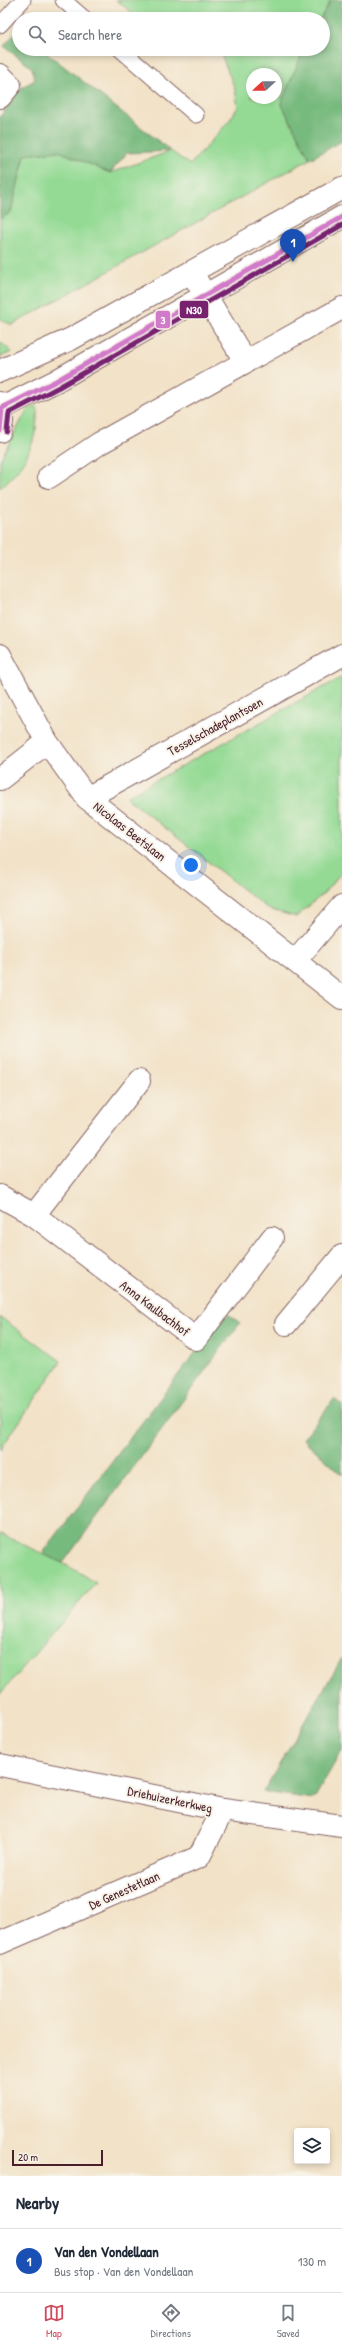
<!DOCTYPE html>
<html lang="en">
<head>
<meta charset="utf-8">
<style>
  :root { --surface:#fff; --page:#f2f2f3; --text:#1f2937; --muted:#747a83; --line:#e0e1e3; --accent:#d1495b }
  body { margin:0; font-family:"Patrick Hand",sans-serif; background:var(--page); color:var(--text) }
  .controls { position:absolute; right:12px; bottom:12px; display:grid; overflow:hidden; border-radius:4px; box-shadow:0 2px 6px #0003 }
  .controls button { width:36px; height:36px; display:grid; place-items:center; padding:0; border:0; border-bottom:1px solid var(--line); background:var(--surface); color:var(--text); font:20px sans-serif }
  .compass { position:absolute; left:246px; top:68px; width:36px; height:36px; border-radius:50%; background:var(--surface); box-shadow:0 2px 6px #0003; rotate:249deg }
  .scale { position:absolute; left:12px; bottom:10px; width:91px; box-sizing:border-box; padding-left:4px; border:2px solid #4a1f2b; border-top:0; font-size:11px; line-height:14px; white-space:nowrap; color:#4a1f2b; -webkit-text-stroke:3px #f7f3e8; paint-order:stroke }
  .you { position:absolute; left:191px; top:865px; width:14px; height:14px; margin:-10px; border:3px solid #fff; border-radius:50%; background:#1a73e8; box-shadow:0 0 0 6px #1a73e833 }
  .badge { display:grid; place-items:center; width:26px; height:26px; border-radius:50%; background:var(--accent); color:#fff; font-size:13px; font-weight:700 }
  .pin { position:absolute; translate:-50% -33px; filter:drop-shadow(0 1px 2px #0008) }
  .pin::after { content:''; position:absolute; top:21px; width:14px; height:12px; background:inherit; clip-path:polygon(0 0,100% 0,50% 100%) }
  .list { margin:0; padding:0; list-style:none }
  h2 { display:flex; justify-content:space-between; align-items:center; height:52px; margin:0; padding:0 16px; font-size:17px }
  h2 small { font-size:13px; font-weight:400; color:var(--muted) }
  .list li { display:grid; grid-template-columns:26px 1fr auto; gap:12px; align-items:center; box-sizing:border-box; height:64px; padding:0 16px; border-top:1px solid var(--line) }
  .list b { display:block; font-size:15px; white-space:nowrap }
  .list p { margin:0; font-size:13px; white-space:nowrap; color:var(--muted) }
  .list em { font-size:13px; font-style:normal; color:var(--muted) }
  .icon { flex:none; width:22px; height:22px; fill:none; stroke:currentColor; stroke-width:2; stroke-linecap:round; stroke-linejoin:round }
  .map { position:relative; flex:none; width:342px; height:2176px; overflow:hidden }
  .search { position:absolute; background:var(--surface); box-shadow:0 2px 6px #0003; left:12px; right:12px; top:12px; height:44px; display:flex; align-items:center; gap:10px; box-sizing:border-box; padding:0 14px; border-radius:22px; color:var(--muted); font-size:15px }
  .sheet { height:116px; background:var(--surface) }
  nav { display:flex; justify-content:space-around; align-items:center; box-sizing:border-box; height:56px; border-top:1px solid var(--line); background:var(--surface); font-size:11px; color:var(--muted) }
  nav a { display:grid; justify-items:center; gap:2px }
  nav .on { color:var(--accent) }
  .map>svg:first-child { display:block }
  .green { fill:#94da94; stroke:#6f7c60; fill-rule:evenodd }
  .forest { fill:#77ba7e; stroke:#606c54 }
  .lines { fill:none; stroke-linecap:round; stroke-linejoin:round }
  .service-casing { stroke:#856362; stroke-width:17 }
  .minor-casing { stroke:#856362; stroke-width:24 }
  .secondary-casing { stroke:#856362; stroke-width:24 }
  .service { stroke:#fff; stroke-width:15 }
  .minor { stroke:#fff; stroke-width:22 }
  .secondary { stroke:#fff; stroke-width:22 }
  .bus-1-casing { stroke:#f7f3e8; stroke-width:8 }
  .bus-2-casing { stroke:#f7f3e8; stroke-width:8 }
  .bus-1 { stroke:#d27aca; stroke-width:5 }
  .bus-2 { stroke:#77216f; stroke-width:5 }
  .labels { text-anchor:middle; stroke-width:4; stroke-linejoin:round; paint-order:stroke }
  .street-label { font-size:13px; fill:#4a1f2b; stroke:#f7f3e8 }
  .line-badge { stroke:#f7f3e8; stroke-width:1.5 }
  .badge-label { font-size:11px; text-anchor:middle; font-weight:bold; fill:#fff }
</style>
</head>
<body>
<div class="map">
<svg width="342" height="2176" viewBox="0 0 342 2176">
  <rect width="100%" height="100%" fill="#f7f3e8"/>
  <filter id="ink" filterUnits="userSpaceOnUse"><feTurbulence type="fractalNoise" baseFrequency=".025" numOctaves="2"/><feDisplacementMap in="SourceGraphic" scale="8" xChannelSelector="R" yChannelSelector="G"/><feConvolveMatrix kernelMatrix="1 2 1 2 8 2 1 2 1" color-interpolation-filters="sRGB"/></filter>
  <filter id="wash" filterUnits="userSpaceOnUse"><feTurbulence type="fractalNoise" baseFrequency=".012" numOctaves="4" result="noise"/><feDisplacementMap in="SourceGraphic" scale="16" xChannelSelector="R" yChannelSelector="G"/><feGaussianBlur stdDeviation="0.9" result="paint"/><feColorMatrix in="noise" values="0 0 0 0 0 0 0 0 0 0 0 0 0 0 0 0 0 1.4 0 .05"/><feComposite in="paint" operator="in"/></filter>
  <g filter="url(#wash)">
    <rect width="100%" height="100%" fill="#f2e2c7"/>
    <g class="green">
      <path d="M116,0H331L320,19H140Z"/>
      <path d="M219,49H304L281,103L310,159L12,325L0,319V219L11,212L25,155L59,151L110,173L171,151L190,165L229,121L238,107L235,89ZM252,74H276V98H252Z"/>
      <path d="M0,342L12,352L0,357Z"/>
      <path d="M36,406C38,412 37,421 36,428C31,454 20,471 0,488V460L26,412L31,407Z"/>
      <path d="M342,677V872L323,894L296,917L268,909L126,797Z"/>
      <path d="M0,1317L61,1361L0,1450Z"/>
      <path d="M0,1533C32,1550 66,1562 96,1583L0,1694Z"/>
    </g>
    <g class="forest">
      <path d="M331,0H342V141L310,159L281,103L304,49H323V19H320Z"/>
      <path d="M18,30L19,49H42L171,151L127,153L110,173L59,151L25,155L11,212L0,219V117L22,87L35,80L32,68L4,46Z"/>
      <path d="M228,1314L240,1323L63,1563L42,1554L191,1358Z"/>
      <path d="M334,1399L342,1405V1475L303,1439Z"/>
      <path d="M342,1658V1750L314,1799L263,1792Z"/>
    </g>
  </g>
  <g filter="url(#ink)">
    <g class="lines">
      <defs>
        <g id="service">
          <path d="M63,0L85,19"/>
          <path d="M0,25L23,0"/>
          <path d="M120,49L196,115"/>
        </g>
        <g id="minor">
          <path d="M0,75L10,85L0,97"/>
          <path d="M192,273L245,361"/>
          <path d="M49,477L100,443L342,308"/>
          <path d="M0,655L47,742L87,798L342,998"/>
          <path d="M0,779L47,742"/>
          <path d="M87,798L342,655"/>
          <path d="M295,961L342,906"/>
          <path d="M0,1196L34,1215L196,1339L272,1238"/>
          <path d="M34,1215L139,1081"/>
          <path d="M286,1324L342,1256"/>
          <path d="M0,1765L223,1810L342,1826"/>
          <path d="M0,1943L199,1857L223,1810"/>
        </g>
        <g id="secondary">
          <path d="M0,371L71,339L342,188"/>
          <path d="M0,403L2,422L0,431"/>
          <path d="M2,408L56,381L342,217"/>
        </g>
      </defs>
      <use href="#service" class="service-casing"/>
      <use href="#minor" class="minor-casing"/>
      <use href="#secondary" class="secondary-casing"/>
      <use href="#service" class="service"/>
      <use href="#minor" class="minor"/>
      <use href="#secondary" class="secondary"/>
      <defs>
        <path id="bus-1" d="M0,431L2,408L56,381L342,217"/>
        <path id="bus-2" d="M7,432L9,413L59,387L342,225"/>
      </defs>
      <use href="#bus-1" class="bus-1-casing"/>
      <use href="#bus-2" class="bus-2-casing"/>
      <use href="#bus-1" class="bus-1"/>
      <use href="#bus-2" class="bus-2"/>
    </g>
  </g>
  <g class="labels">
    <g class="street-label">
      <text transform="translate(215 726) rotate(-29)" y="5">Tesselschadeplantsoen</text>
      <text transform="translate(130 831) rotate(38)" y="5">Nicolaas Beetslaan</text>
      <text transform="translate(155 1308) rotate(37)" y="5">Anna Kaulbachhof</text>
      <text transform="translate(170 1799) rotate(12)" y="5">Driehuizerkerkweg</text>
      <text transform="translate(124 1890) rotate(-24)" y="5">De Genestetlaan</text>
    </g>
  </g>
  <g class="line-badge">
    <rect x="179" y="300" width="30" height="19" rx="4" fill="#77216f"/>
    <rect x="155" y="310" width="16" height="19" rx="4" fill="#d27aca"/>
  </g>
  <g class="badge-label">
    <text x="194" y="314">N30</text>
    <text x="163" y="324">3</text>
  </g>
</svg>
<div class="controls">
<button><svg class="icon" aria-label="layers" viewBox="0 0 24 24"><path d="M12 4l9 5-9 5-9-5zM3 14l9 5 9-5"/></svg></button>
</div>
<svg class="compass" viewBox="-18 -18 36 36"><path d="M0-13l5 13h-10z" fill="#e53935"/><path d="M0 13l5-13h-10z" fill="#747a83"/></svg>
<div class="scale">20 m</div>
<div class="you"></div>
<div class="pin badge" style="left:293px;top:262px;background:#1a4fb4">1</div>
<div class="search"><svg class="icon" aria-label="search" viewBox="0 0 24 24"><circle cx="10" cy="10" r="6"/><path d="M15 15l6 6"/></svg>Search here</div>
</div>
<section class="sheet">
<h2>Nearby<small></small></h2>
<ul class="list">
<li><span class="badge" style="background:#1a4fb4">1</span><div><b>Van den Vondellaan</b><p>Bus stop · Van den Vondellaan</p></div><em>130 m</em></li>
</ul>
</section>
<nav>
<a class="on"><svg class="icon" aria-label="map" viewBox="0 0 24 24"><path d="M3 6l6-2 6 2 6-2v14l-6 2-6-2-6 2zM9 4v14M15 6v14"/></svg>Map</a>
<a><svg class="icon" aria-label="directions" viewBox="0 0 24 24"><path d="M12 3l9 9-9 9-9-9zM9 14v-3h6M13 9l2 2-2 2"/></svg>Directions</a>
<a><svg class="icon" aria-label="saved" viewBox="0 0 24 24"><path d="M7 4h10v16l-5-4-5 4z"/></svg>Saved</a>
</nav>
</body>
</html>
